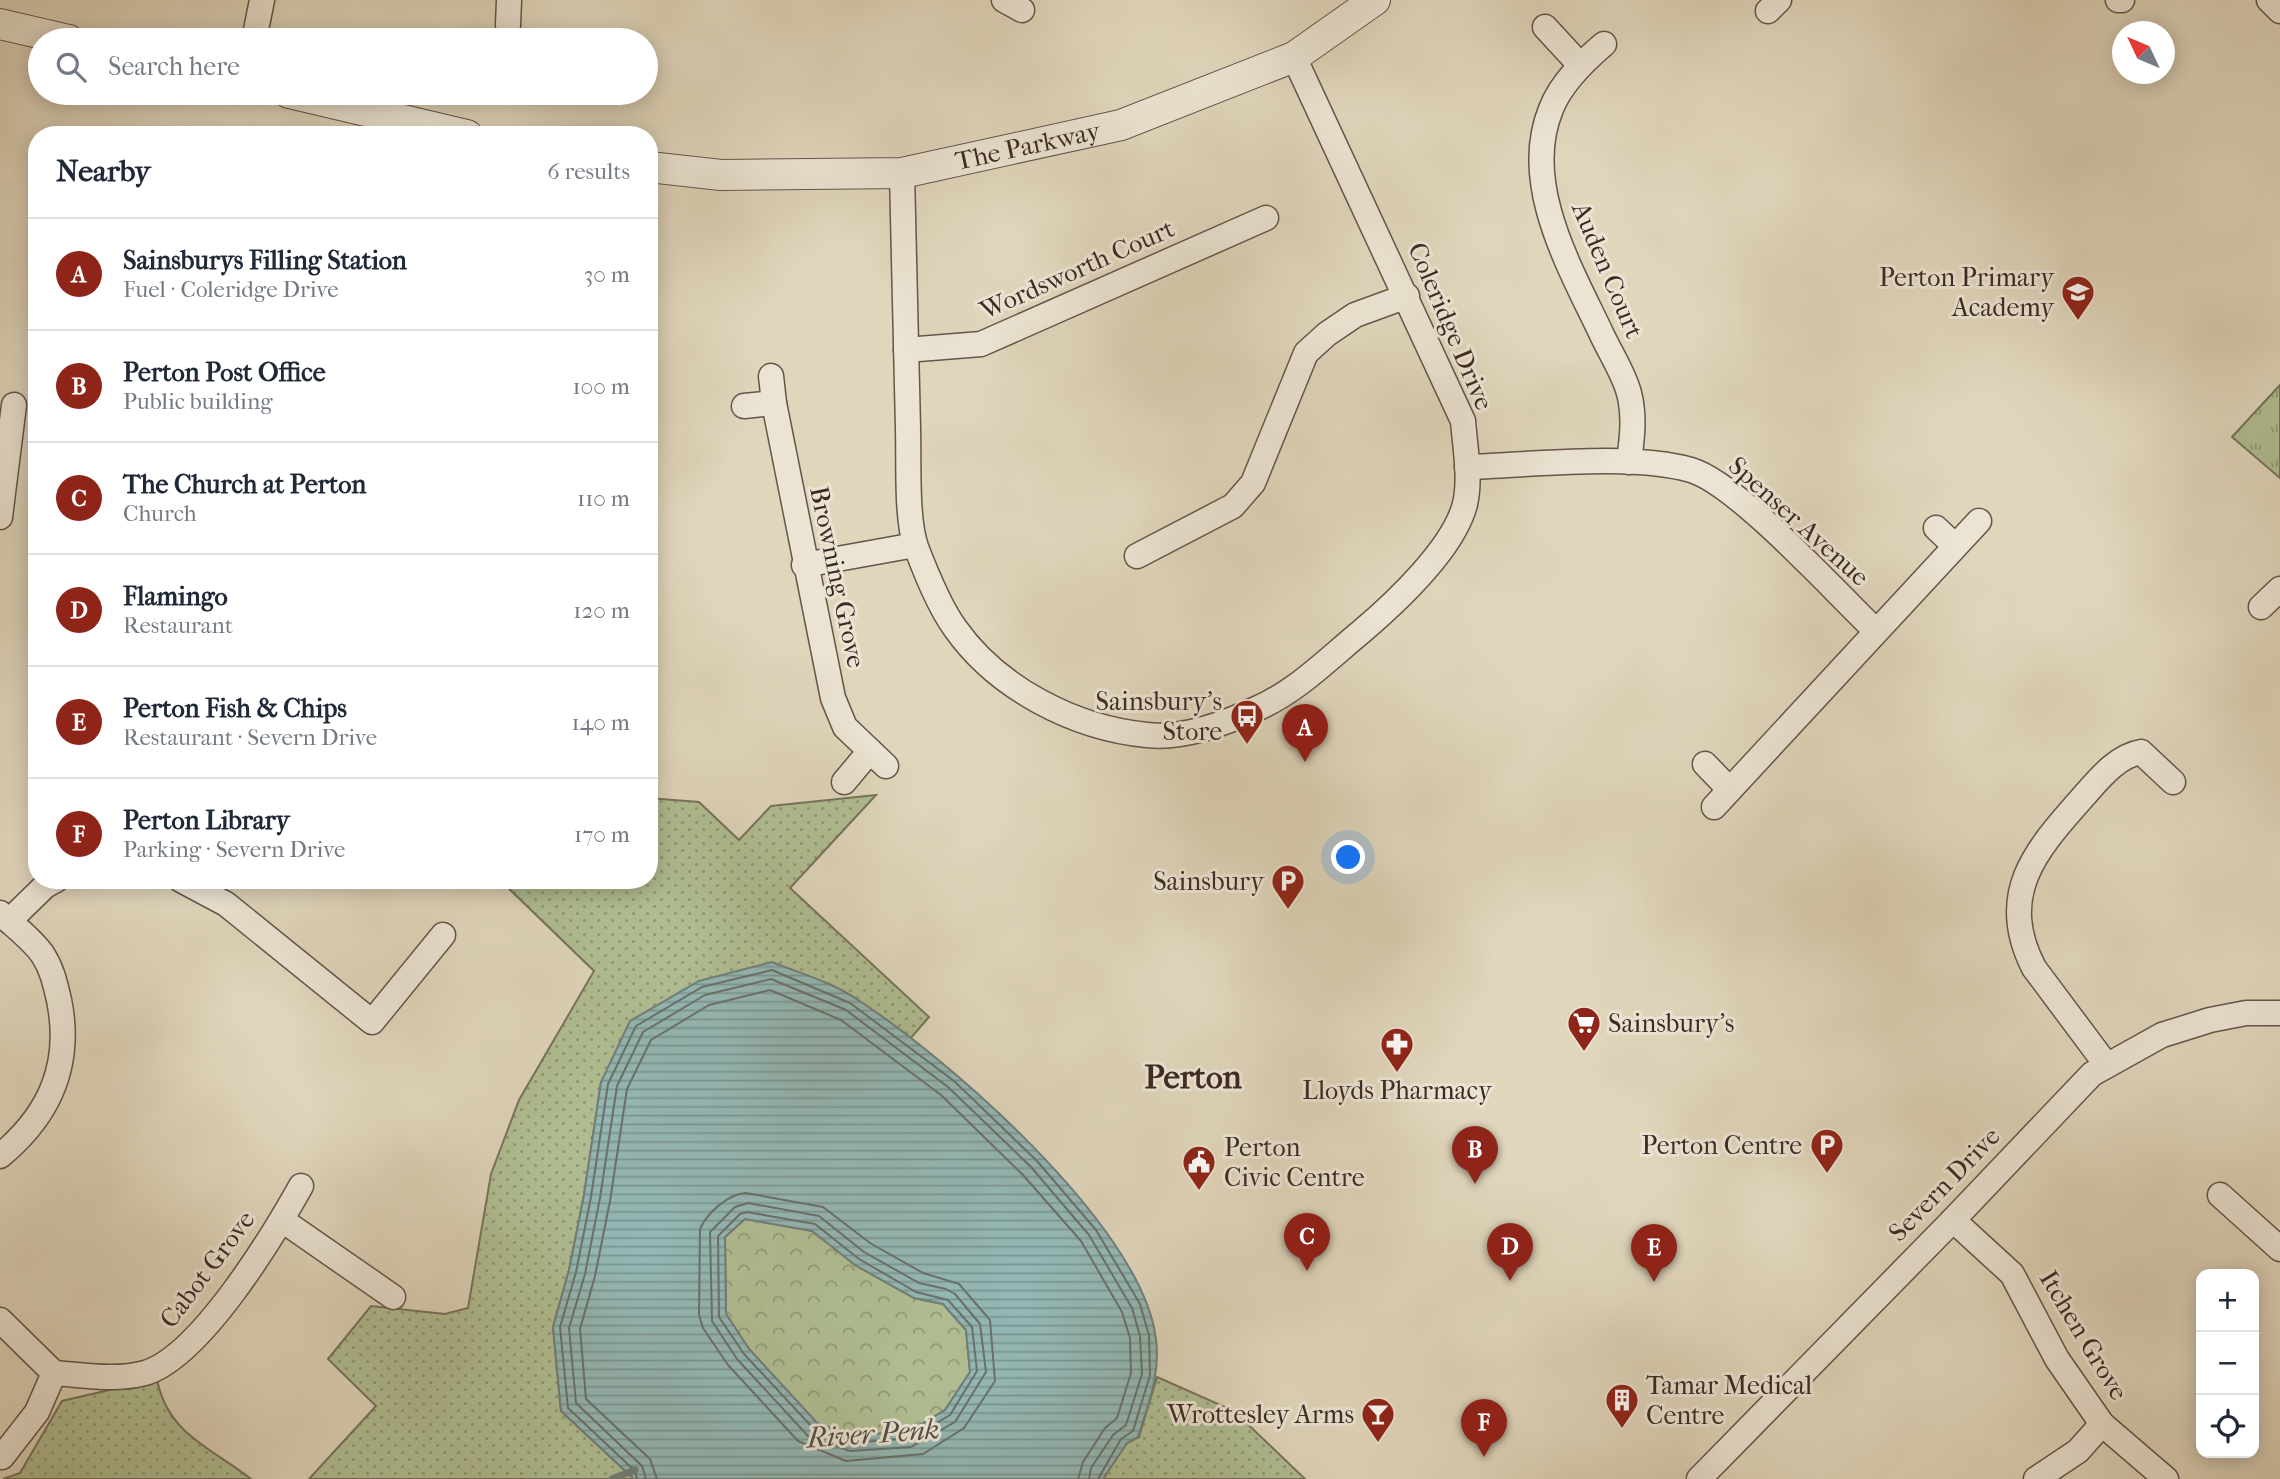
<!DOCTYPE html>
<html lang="en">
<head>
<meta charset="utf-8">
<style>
  :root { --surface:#fff; --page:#f6f6f7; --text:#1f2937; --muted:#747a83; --line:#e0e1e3; --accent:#8f2418 }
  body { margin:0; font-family:"IM FELL French Canon",serif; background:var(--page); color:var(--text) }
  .controls { position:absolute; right:21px; bottom:21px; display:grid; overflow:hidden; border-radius:14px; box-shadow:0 4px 18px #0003 }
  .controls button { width:63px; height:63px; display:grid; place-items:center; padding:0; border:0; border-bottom:2px solid var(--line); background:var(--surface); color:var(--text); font:35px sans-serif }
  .compass { position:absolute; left:2112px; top:21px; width:63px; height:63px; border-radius:50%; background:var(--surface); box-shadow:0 4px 18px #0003; rotate:314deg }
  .you { position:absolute; left:1349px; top:858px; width:24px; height:24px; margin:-18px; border:5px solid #fff; border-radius:50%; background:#1a73e8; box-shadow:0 0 0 10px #1a73e833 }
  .badge { display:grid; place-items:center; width:46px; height:46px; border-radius:50%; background:var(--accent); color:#fff; font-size:23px; font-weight:700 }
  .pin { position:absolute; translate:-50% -58px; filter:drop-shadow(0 2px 4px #0008) }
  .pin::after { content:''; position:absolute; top:37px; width:24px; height:21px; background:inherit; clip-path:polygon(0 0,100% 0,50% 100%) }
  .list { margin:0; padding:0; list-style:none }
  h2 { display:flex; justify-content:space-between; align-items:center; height:91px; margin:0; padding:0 28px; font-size:30px }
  h2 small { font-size:23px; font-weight:400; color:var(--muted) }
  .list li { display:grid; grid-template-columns:46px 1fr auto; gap:21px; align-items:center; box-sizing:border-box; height:112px; padding:0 28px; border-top:2px solid var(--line) }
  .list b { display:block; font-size:26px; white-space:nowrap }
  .list p { margin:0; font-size:23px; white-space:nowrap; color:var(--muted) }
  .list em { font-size:23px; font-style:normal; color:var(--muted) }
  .icon { flex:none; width:38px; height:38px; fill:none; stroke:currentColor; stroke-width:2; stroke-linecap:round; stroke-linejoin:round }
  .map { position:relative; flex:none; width:2280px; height:1479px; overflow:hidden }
  .search { position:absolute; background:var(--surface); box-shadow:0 4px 18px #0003; left:28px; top:28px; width:630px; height:77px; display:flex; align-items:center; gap:18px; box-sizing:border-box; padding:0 24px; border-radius:38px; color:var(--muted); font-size:26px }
  .panel { position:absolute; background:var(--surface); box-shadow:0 4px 18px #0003; left:28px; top:126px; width:630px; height:763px; border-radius:28px }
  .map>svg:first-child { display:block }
  .grass { fill:url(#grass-tufts); stroke:#76745c; stroke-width:2 }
  .forest { fill:url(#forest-crowns); stroke:#76745c; stroke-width:2 }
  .park { fill:url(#park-dots); stroke:#76745c; stroke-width:2 }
  .water { fill:url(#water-rules); stroke:#717f7b; stroke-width:2; fill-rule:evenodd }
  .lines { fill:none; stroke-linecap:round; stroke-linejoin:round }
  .shore { stroke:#68716c; stroke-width:2 }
  .stream { stroke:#717f7b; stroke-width:7 }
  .minor-casing { stroke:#65554a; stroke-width:27 }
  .tertiary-casing { stroke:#65554a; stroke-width:32 }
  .minor { stroke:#ebe4d3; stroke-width:24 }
  .tertiary { stroke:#ebe4d3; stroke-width:30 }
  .labels { text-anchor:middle; stroke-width:6; stroke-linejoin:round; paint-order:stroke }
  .street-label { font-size:26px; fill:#3c2a24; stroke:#ebe4d3 }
  .poi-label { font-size:26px; fill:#3c2a24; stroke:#ebe4d3; text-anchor:end }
  .water-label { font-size:28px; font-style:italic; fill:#524e48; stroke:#ebe4d3 }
  .district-label { font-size:33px; font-weight:bold; fill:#3c2a24; stroke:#ebe4d3 }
</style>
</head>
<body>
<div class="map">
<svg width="2280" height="1479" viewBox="0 0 2280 1479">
  <defs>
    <pattern id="grass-tufts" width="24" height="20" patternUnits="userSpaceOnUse" patternTransform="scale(1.75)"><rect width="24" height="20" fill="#b0be93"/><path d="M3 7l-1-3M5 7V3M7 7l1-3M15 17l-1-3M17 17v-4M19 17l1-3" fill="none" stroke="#909b78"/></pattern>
    <pattern id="forest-crowns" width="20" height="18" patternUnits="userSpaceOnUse" patternTransform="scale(1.75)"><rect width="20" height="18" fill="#b0be93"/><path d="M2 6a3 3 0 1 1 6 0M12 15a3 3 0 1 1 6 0" fill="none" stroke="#909b78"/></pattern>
    <pattern id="park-dots" width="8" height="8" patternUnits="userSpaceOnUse" patternTransform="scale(1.75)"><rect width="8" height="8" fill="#b0be93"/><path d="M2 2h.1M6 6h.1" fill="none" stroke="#909b78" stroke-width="1.8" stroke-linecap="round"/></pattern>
    <pattern id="water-rules" width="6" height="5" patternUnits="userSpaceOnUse" patternTransform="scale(1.75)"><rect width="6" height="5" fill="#94b8b5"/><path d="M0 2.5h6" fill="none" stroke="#7a9693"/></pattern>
  </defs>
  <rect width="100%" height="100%" fill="#e0d6bc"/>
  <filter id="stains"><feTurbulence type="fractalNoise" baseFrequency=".00286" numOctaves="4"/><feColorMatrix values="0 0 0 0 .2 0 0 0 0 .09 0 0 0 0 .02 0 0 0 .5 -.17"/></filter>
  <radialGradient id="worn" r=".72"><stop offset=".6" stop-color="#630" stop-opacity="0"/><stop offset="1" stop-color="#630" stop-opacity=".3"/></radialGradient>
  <path class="grass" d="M2280,385V478L2232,437Z"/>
  <path class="forest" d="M745,1219L813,1231L855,1265L914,1298L943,1304L966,1330L970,1372L945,1410L911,1431L852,1436L817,1423L749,1349L726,1314L725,1237Z"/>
  <g class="park">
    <path d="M876,795L790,888L929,1017L910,1039L854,997L601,1082L584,1195L569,1270L553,1327L561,1411L634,1479H309L376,1406L328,1359L371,1306L445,1314L468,1308L491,1174L519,1100L594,971L500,880H649V798L699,802L739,840L771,806Z"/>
    <path d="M1157,1377L1234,1411L1305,1479H1103L1127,1443L1139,1437Z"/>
    <path d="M157,1379C167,1434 212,1448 251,1479H3L20,1473L62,1401Z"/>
  </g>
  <path class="water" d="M772,962C799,973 831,982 855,998C947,1057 1137,1223 1155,1333C1162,1370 1149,1402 1138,1437L1127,1443L1103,1479H634L561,1411L553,1327L569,1270L584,1195L601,1082L630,1021L699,981ZM745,1219L812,1231L855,1265L914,1298L943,1304L966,1330L970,1372L945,1410L910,1431L852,1436L817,1423L749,1349L726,1314L725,1237Z"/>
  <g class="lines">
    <g class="shore">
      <path d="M746,1193L823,1207L870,1243L923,1273L959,1284L990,1320L995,1381L964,1428L923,1454L846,1461L798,1441L728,1365L703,1328L699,1315L700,1229C707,1213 728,1194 746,1193Z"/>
      <path d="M748,1203L819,1216L864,1252L919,1283L946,1289L955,1294L980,1324L986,1372L955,1422L911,1447L850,1451L808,1436L737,1359L712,1321L710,1232L735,1207Z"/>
      <path d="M747,1212L815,1224L859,1259L916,1292L948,1300L972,1327L977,1371L950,1415L911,1438L851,1443L813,1428L744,1354L719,1317L718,1236L740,1214Z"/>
      <path d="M637,1479L635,1471L568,1408L560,1327L576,1272L591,1197L608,1084L636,1026L702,987L772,970L850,1003L954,1081L1037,1161L1096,1230L1140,1304L1149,1335L1150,1375L1133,1431L1121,1439L1098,1479"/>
      <path d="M646,1479L642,1466L576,1403L569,1328L585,1274L600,1198L617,1086L643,1032L705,995L771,979L846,1010L948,1087L1031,1167L1089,1235L1132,1308L1140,1336L1142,1374L1126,1425L1113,1435L1091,1468L1089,1479"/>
      <path d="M657,1479L650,1459L586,1399L580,1329L595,1276L610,1201L627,1089L651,1040L709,1005L770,990L841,1020L941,1095L1023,1175L1081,1241L1122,1312L1130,1338L1131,1373L1117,1418L1105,1428L1083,1462L1078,1479"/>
    </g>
    <path class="stream" d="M612,1479L635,1470"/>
    <defs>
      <g id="minor">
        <path d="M1004,0L1022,10"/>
        <path d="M2118,0H2122"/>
        <path d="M2269,0L2280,11"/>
        <path d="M1768,11L1779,0"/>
        <path d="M508,25L509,0"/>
        <path d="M1545,27L1580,65"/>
        <path d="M254,40L262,0"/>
        <path d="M1604,44C1584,61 1561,83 1551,109C1520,184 1571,269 1602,335C1611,354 1624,374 1629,393C1635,416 1632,439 1629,462"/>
        <path d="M902,173C904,258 906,344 908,429C909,461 906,518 916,547C926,573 939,606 955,628C997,688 1074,728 1147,735C1182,739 1224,724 1256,709C1296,692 1328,659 1361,632C1395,603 1454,548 1465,504C1471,478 1465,447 1463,421L1294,57"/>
        <path d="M906,350L981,344L1266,218"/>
        <path d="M771,376L774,403L833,698L845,727L886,766"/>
        <path d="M744,406L774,403"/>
        <path d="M1467,467C1532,465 1631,453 1691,470C1738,484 1835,592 1875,630"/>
        <path d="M0,517L14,405"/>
        <path d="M1936,528L1954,545"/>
        <path d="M1137,556L1233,506L1253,483L1306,353L1327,334L1355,315L1407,296"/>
        <path d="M804,565L915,545"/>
        <path d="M2261,607L2280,589"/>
        <path d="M1705,764L1729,789"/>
        <path d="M844,782L870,751"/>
        <path d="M1714,807L1979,521"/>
        <path d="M181,880L226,904L372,1022L443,935"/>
        <path d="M0,913C14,926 32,939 43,955C52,969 55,983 59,1000C72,1064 51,1114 0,1156"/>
        <path d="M9,921L45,886L56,880"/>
        <path d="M2105,1063L2034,968C1996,894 2036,850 2083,797C2099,779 2117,756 2141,752L2173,782"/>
        <path d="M2220,1195L2280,1249"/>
        <path d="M282,1220L393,1297"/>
        <path d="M1953,1220L2012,1274L2057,1359L2102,1424L2166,1479"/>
        <path d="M0,1320L54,1373C84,1375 116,1381 145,1373C200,1357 273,1236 301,1186"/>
        <path d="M2,1457L37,1412L54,1373"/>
        <path d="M1699,1479L1953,1220L2092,1074L2162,1035L2210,1020L2246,1013H2280"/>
        <path d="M2036,1479L2078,1451L2102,1424"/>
      </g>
      <g id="tertiary">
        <path d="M0,24L69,40"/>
        <path d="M289,93L467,135"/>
        <path id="s1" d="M649,167L721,175L902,173L1121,125L1294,57L1375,0"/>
      </g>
    </defs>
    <use href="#minor" class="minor-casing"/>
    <use href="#tertiary" class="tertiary-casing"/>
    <use href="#minor" class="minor"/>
    <use href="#tertiary" class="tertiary"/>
  </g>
  <defs>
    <symbol id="school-pin" viewBox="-11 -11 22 30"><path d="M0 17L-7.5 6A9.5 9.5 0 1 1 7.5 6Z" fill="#8f2418" stroke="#ebe4d3"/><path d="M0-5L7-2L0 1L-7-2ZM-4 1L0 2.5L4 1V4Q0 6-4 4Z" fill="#fff"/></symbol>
    <symbol id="bus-pin" viewBox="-11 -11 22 30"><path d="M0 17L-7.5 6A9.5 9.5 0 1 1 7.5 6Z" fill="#8f2418" stroke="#ebe4d3"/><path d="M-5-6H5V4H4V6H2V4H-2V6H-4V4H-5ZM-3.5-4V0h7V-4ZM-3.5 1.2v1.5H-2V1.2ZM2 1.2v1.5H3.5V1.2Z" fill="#fff"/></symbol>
    <symbol id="parking-pin" viewBox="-11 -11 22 30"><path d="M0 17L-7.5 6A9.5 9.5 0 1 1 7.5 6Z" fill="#8f2418" stroke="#ebe4d3"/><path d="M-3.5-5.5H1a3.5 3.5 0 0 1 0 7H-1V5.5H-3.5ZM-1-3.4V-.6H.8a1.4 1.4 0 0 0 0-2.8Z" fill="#fff"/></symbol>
    <symbol id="supermarket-pin" viewBox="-11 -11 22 30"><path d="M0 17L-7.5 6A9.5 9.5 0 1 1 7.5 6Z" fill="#8f2418" stroke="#ebe4d3"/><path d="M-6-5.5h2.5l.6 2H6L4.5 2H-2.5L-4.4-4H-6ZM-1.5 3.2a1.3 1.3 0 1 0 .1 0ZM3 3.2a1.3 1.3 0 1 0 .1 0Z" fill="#fff"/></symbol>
    <symbol id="pharmacy-pin" viewBox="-11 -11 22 30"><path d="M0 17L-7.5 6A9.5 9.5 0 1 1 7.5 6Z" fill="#8f2418" stroke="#ebe4d3"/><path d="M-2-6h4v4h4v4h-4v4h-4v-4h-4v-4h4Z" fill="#fff"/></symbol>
    <symbol id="civic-pin" viewBox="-11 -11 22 30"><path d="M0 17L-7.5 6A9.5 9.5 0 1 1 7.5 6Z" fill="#8f2418" stroke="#ebe4d3"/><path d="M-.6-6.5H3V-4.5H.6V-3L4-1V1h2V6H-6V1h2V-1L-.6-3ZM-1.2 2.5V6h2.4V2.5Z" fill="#fff"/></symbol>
    <symbol id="building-pin" viewBox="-11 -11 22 30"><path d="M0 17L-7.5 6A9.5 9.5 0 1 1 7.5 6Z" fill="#8f2418" stroke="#ebe4d3"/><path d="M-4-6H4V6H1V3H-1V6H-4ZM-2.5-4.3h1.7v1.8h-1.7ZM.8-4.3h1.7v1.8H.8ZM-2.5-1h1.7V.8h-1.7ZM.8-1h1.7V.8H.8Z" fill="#fff"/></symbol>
    <symbol id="bar-pin" viewBox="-11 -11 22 30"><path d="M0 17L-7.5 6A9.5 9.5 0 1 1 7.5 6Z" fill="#8f2418" stroke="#ebe4d3"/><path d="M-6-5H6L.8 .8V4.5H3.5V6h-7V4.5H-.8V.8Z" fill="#fff"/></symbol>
  </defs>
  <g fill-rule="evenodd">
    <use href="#school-pin" x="2059" y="273" width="38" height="52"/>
    <use href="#bus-pin" x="1228" y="697" width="38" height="52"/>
    <use href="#parking-pin" x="1269" y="862" width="38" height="52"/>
    <use href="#supermarket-pin" x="1565" y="1004" width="38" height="52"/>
    <use href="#pharmacy-pin" x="1378" y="1025" width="38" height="52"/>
    <use href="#parking-pin" x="1808" y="1126" width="38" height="52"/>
    <use href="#civic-pin" x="1180" y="1143" width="38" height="52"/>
    <use href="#building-pin" x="1603" y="1381" width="38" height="52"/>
    <use href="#bar-pin" x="1359" y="1395" width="38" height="52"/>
  </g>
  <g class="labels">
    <g class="street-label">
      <text dy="9" stroke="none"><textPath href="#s1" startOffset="382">The Parkway</textPath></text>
      <text transform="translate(1077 269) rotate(-24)" y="9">Wordsworth Court</text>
      <text transform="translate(1608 270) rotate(67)" y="9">Auden Court</text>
      <text transform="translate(1451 326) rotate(67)" y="9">Coleridge Drive</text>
      <text transform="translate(1799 521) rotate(42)" y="9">Spenser Avenue</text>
      <text transform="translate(838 577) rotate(78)" y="9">Browning Grove</text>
      <text transform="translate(1944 1184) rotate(-46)" y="9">Severn Drive</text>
      <text transform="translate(207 1269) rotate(-53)" y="9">Cabot Grove</text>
      <text transform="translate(2084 1335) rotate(59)" y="9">Itchen Grove</text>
    </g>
    <g class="poi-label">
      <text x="2054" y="286">Perton Primary<tspan x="2054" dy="30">Academy</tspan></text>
      <text x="1222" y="710">Sainsbury's<tspan x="1222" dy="30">Store</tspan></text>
      <text x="1264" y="890">Sainsbury</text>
      <text x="1608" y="1032" text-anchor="start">Sainsbury's</text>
      <text x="1397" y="1099" text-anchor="middle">Lloyds Pharmacy</text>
      <text x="1802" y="1154">Perton Centre</text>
      <text x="1224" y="1156" text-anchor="start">Perton<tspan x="1224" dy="30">Civic Centre</tspan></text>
      <text x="1646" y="1394" text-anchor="start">Tamar Medical<tspan x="1646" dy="30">Centre</tspan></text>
      <text x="1354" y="1423">Wrottesley Arms</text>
    </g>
    <g class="water-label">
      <text transform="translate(873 1433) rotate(-4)" y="10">River Penk</text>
    </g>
    <g class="district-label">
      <text x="1193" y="1088">Perton</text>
    </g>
  </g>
  <rect width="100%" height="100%" filter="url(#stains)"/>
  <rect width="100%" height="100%" fill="url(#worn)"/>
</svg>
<div class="controls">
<button>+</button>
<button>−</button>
<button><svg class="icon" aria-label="locate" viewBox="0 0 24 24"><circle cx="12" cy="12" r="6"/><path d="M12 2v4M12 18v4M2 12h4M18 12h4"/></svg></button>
</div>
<svg class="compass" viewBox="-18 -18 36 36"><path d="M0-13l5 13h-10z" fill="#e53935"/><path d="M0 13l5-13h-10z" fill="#747a83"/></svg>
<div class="you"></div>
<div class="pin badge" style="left:1305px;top:762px">A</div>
<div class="pin badge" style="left:1475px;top:1184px">B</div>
<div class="pin badge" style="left:1307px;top:1271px">C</div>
<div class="pin badge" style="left:1510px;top:1281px">D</div>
<div class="pin badge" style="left:1654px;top:1282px">E</div>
<div class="pin badge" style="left:1484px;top:1457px">F</div>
<div class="search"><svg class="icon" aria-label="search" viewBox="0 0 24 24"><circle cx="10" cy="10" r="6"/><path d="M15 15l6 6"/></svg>Search here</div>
<section class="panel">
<h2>Nearby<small>6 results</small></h2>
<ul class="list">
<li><span class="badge">A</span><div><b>Sainsburys Filling Station</b><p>Fuel · Coleridge Drive</p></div><em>30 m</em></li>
<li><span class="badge">B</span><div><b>Perton Post Office</b><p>Public building</p></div><em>100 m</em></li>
<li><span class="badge">C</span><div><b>The Church at Perton</b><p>Church</p></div><em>110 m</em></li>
<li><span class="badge">D</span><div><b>Flamingo</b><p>Restaurant</p></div><em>120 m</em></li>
<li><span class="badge">E</span><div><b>Perton Fish &amp; Chips</b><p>Restaurant · Severn Drive</p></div><em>140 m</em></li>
<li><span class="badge">F</span><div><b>Perton Library</b><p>Parking · Severn Drive</p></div><em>170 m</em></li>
</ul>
</section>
</div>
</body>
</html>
